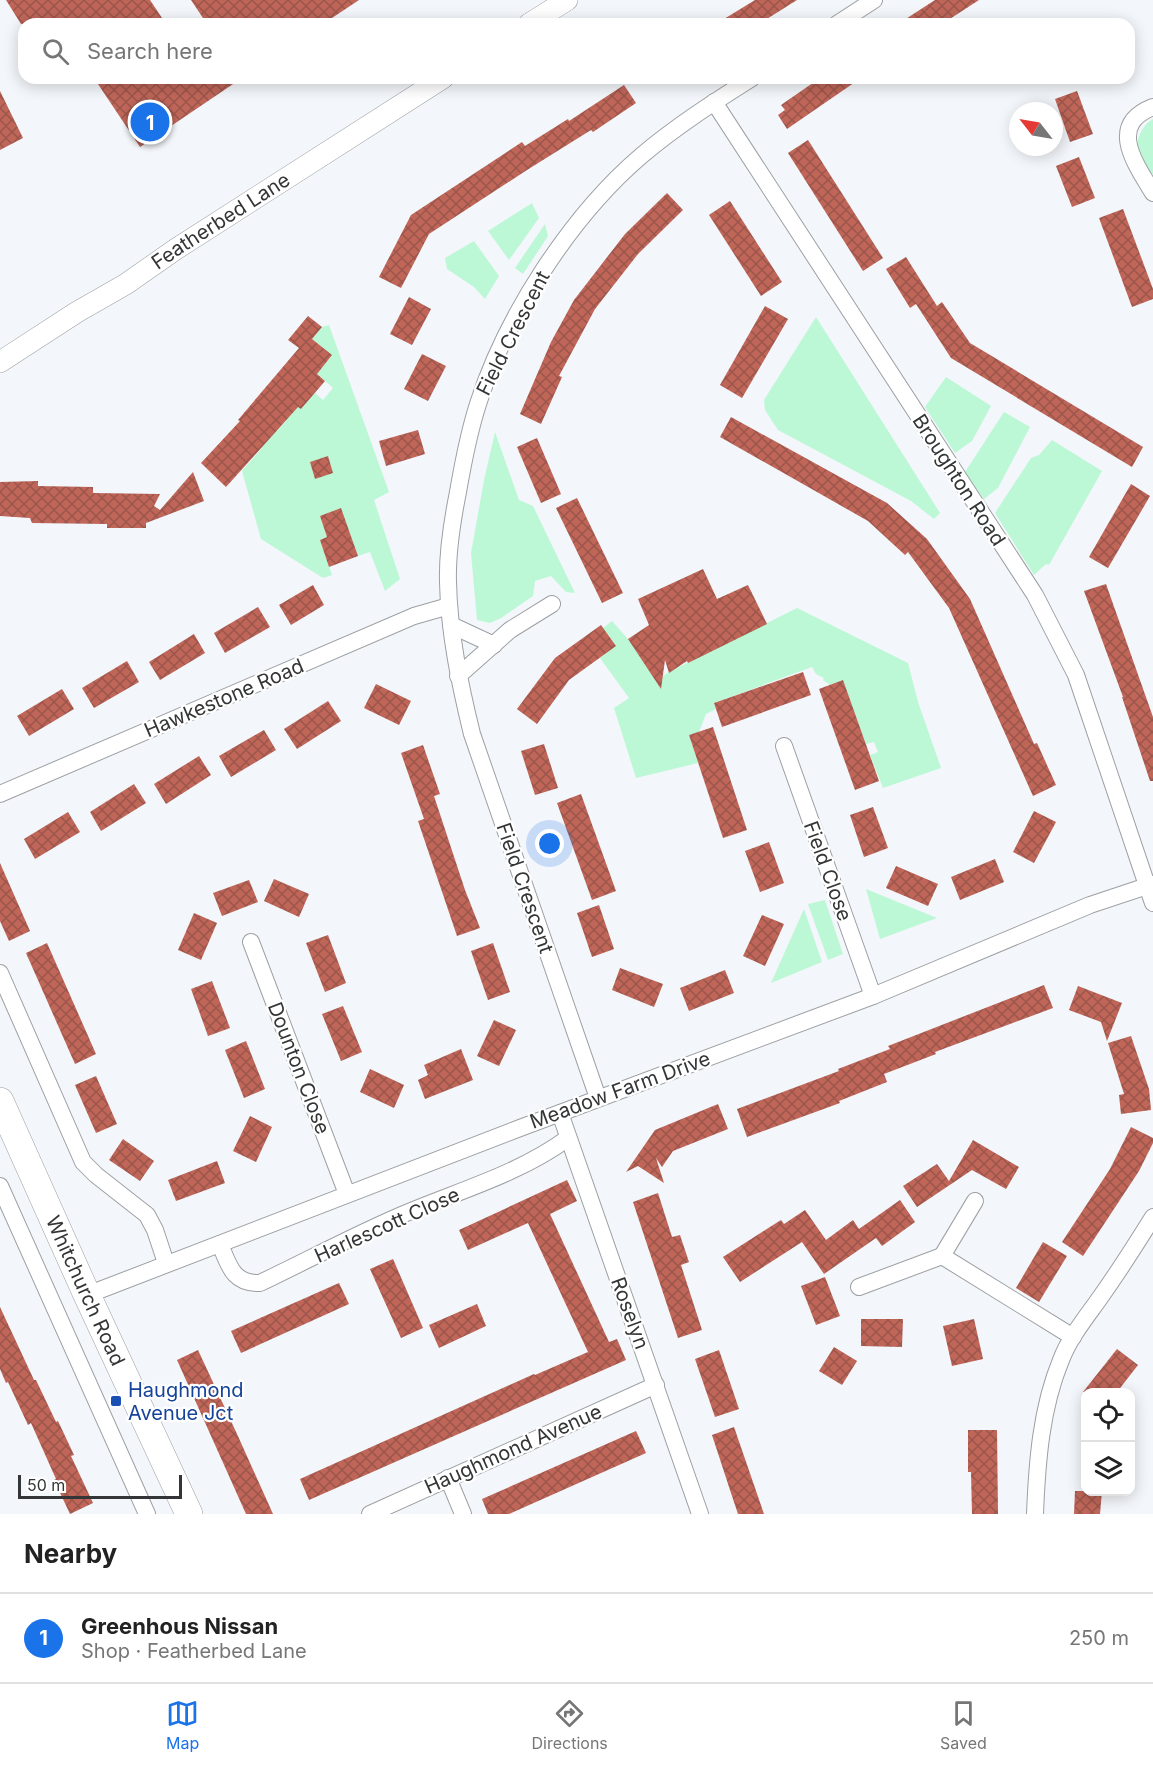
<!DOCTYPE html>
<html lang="en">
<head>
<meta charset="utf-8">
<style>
  :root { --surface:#fff; --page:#f6f6f6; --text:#222; --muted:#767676; --line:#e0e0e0; --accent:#1a73e8 }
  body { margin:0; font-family:Inter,sans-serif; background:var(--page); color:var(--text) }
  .controls { position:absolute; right:18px; bottom:18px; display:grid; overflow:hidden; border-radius:12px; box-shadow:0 3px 15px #0003 }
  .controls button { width:54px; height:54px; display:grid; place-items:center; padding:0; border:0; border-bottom:2px solid var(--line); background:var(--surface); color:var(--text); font:30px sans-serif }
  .compass { position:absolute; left:1009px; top:102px; width:54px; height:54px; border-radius:50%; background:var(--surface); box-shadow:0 3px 15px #0003; rotate:301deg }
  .scale { position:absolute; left:18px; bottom:15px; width:164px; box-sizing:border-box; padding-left:6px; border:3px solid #343536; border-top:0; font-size:16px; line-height:21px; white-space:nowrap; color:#343536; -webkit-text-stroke:4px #fff; paint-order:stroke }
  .you { position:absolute; left:550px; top:844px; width:21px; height:21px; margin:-15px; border:4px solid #fff; border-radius:50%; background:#1a73e8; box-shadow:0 0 0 9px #1a73e833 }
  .badge { display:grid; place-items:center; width:39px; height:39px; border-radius:50%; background:var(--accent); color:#fff; font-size:20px; font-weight:700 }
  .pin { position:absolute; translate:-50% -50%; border:3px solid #fff; box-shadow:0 2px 6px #0006 }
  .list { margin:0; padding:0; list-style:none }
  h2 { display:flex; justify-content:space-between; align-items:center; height:78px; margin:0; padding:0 24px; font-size:26px }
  h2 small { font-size:20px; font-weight:400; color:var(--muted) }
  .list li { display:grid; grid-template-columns:39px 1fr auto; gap:18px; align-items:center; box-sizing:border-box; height:90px; padding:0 24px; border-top:2px solid var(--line) }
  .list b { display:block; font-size:22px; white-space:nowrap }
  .list p { margin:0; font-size:20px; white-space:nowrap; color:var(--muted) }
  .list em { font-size:20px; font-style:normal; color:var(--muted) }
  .icon { flex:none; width:33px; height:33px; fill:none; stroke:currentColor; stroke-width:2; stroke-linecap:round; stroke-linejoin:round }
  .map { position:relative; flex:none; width:1153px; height:1514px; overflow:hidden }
  .search { position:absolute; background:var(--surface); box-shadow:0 3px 15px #0003; left:18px; right:18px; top:18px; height:66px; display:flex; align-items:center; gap:15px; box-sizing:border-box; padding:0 21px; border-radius:18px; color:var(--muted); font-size:22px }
  .sheet { height:168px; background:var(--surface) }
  nav { display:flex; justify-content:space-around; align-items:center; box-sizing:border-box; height:84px; border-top:2px solid var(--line); background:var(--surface); font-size:16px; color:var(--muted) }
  nav a { display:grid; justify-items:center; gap:3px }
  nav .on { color:var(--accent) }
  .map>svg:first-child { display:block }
  .green { fill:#bdf8d6 }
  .building { fill:url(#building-cross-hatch) }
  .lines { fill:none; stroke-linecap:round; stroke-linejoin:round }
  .minor-casing { stroke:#9da0a3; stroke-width:18 }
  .tertiary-casing { stroke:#9da0a3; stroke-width:22 }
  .primary-casing { stroke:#9da0a3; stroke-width:28 }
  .minor { stroke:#fff; stroke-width:16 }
  .tertiary { stroke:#fff; stroke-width:21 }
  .primary { stroke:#fff; stroke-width:27 }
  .transit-dot { fill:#1a4fb4; stroke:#fff; stroke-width:2 }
  .labels { text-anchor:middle; stroke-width:4.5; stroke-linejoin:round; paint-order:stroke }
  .street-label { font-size:20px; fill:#343536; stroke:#fff }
  .transit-label { font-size:20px; fill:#164399; stroke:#fff; text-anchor:start }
</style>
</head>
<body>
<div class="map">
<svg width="1153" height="1514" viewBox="0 0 1153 1514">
  <defs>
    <pattern id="building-cross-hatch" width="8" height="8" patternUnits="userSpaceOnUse" patternTransform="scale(1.5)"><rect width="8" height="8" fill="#bf6659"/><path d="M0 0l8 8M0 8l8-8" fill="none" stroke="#9c554a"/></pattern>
  </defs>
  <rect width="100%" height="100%" fill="#f3f6fa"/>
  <g class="green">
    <path d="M1153,119V175C1149,169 1142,161 1139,154C1134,141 1142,125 1153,119Z"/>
    <path d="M532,203L539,218L509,260L488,231Z"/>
    <path d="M545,224L548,236L523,274L515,268Z"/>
    <path d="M474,241L499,276L485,299L474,287L447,269L445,258Z"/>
    <path d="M816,317L940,513L934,519L911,501L778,430L765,410L764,400Z"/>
    <path d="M329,325L389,492L374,500L400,579L385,591L370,552L358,556L341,509L320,516L327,537L320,540L332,575L323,578L261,539L242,471L262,448L252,438L266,421L277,431L286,421L275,411L289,399L301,409L315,393L323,400L333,388L312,369L316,365L321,369L332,355L312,339L322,327Z"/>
    <path d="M946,377L991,406L972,441L955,453L925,407Z"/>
    <path d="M1004,412L1030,427L998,488L984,499L965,472Z"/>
    <path d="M495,432L519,500L533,506L575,593L566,592L551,576L535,581L533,596L501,618L490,623L477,620L471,553L484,480Z"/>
    <path d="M1052,440L1102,471L1049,565L1046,564L1034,575L995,513L1031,458L1039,455Z"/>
    <path d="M797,608L908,663L918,702L941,768L883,788L870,755L878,752L874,742L866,744L843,681L830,685L823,680L824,678L816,674L812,667L714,703L716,709L706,714L699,732L689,735L698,763L636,778L614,708L629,698L600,658L616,646L603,628L612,621L628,639L656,681L669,672Z"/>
    <path d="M866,889L937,918L880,939Z"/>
    <path d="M825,900L843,954L828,960L808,904Z"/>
    <path d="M804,909L822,962L771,983Z"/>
  </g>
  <g class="building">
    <path d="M6,0H150L166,24H21Z"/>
    <path d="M191,0H359L323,24H207Z"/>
    <path d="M755,0H797L759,24H716Z"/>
    <path d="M935,0H979L942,24H898Z"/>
    <path d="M94,78H242L140,147Z"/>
    <path d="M820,78H861L787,129L778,115L785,110L781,105Z"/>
    <path d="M624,85L636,103L593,132L591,130L527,170L429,234L401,288L379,277L411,215L522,142L525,146L568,119L569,121Z"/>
    <path d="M0,91L23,138L0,150Z"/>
    <path d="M1077,91L1093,134L1070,142L1055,99Z"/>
    <path d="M808,140L883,258L863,271L788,153Z"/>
    <path d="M1079,157L1095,198L1072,207L1056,166Z"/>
    <path d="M667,193L683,210L638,254L595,309L559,376L562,377L541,424L520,414L551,342L574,300L625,234Z"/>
    <path d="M730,201L782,282L761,296L709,215Z"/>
    <path d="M1123,209L1153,289V299L1132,307L1099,218Z"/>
    <path d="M906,257L937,306L942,302L970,343L1143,447L1132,467L951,358L916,304L910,308L886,269Z"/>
    <path d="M409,297L431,309L412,345L390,334Z"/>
    <path d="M765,306L788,319L742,398L720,385Z"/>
    <path d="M308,316L322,327L312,339L332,355L317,374L325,381L301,409L298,407L226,487L201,463L240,421L238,420L299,348L288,340Z"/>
    <path d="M422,354L446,366L428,401L404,389Z"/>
    <path d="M731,417L887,503L927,539L970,599L1034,744L1037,743L1056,785L1033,796L949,608L908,552L905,555L868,521L720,437Z"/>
    <path d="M418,430L425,454L386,466L379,441Z"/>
    <path d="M537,438L561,494L541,503L517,447Z"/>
    <path d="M328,456L333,473L315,479L310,462Z"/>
    <path d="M193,472L204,501L146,523V528H107V524L32,523L30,518L0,516V482L38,481V486L93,487V493L160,494L154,506L160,510Z"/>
    <path d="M1131,484L1150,496L1108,568L1089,557Z"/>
    <path d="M577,498L623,593L602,603L556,508Z"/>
    <path d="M341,508L358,556L329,567L320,540L327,537L320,516Z"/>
    <path d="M703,569L717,599L748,585L767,624L688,663L687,661L669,673L665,660L661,689L628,639L649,625L638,599Z"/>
    <path d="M1106,584L1153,717V781H1150L1122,697H1123L1084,591Z"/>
    <path d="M313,585L324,605L291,625L279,605Z"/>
    <path d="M258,607L270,627L225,653L214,633Z"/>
    <path d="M601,625L616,646L569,680L537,724L517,709L555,658Z"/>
    <path d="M194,634L205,653L160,680L149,662Z"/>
    <path d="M127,661L139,682L94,708L82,688Z"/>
    <path d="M803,672L811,695L722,727L714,703Z"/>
    <path d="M843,680L879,781L855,790L819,689Z"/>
    <path d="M376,684L411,701L399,725L364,708Z"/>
    <path d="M62,689L74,709L29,736L17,716Z"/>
    <path d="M328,701L341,721L297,749L284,729Z"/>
    <path d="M713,727L747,830L723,838L689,735Z"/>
    <path d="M264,730L276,750L231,777L219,756Z"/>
    <path d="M544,744L558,788L535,795L521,751Z"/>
    <path d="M423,745L440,794L434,796L465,890L480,928L457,936L418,821L424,819L401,753Z"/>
    <path d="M199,756L211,775L166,804L154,784Z"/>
    <path d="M134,784L146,803L101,831L90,812Z"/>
    <path d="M581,794L616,891L592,900L557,803Z"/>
    <path d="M873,807L888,848L864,857L850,815Z"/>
    <path d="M1034,811L1056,822L1034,863L1013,852Z"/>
    <path d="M68,812L80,832L35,859L24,839Z"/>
    <path d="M769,842L784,883L760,892L745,851Z"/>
    <path d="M995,859L1004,882L960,900L951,877Z"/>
    <path d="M0,863L30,931L9,941L0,921Z"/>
    <path d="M896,866L938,884L928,906L886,888Z"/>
    <path d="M274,879L309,894L299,917L264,901Z"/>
    <path d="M249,880L258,902L222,916L213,893Z"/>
    <path d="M599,905L614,949L592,957L577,913Z"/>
    <path d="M194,913L217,923L201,960L178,950Z"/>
    <path d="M762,915L784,924L765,966L743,956Z"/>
    <path d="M328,935L346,983L325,992L306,943Z"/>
    <path d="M47,943L96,1054L75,1064L26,953Z"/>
    <path d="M493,943L510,992L488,1000L471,951Z"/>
    <path d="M620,968L663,984L654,1007L612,990Z"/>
    <path d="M725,970L734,993L689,1011L680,988Z"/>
    <path d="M212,981L230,1028L208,1036L191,989Z"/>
    <path d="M1044,985L1053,1008L935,1052L936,1054L884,1074L887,1082L839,1101L840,1103L747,1137L737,1109L839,1071L838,1069L890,1049L888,1046Z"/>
    <path d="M1078,986L1122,1003L1107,1041L1101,1022L1069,1010Z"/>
    <path d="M343,1006L362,1052L341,1061L322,1014Z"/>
    <path d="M494,1020L516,1030L499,1066L477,1056Z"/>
    <path d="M1131,1036L1149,1089L1151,1110L1121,1114L1119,1095L1124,1094L1108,1043Z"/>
    <path d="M246,1041L265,1089L244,1098L225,1050Z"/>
    <path d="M461,1049L473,1080L425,1099L418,1080L428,1075L424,1065Z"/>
    <path d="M370,1069L404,1085L394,1108L360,1092Z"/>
    <path d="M96,1076L117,1124L96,1133L75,1085Z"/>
    <path d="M718,1104L728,1129L673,1151L662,1167L656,1158L664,1183L638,1166L626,1172L655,1130Z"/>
    <path d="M250,1116L272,1127L256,1162L233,1151Z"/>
    <path d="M1131,1127L1153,1138V1143L1139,1171L1083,1256L1062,1242L1110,1169Z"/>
    <path d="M123,1139L154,1161L140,1181L109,1160Z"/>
    <path d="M973,1140L1019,1167L1006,1189L972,1170L917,1207L903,1186L937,1164L949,1181Z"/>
    <path d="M217,1161L225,1183L176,1201L168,1180Z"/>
    <path d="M567,1180L577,1201L550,1214L609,1342L617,1339L626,1360L309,1500L300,1479L534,1374L535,1375L588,1352L528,1223L468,1250L459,1230Z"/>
    <path d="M658,1193L672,1237L680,1235L689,1262L681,1265L702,1330L678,1338L633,1202Z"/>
    <path d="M900,1200L915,1222L882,1246L876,1238L824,1274L802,1242L740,1282L723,1257L781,1220L784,1224L805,1210L826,1240L853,1220L859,1229Z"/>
    <path d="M1043,1242L1067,1256L1039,1302L1016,1288Z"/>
    <path d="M393,1259L423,1328L401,1338L370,1269Z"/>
    <path d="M825,1277L840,1316L816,1325L801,1286Z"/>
    <path d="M339,1283L349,1304L241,1353L231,1331Z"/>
    <path d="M477,1304L486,1326L439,1348L429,1325Z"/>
    <path d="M0,1307L34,1380H36L56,1422L58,1421L74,1455L71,1456L93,1503L70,1514L54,1480L56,1479L31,1423L28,1425L8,1382L6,1383L0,1369Z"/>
    <path d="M861,1319H903L902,1347L861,1346Z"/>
    <path d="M974,1319L983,1359L952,1366L943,1326Z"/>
    <path d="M834,1347L857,1361L842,1385L819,1371Z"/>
    <path d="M1117,1349L1138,1365L1117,1392H1083Z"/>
    <path d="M198,1350L237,1434L273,1514H246L177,1360Z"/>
    <path d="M719,1350L739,1409L715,1417L695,1359Z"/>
    <path d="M734,1427L764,1514H738L731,1493L712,1435Z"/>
    <path d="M968,1430H997L998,1514H972L971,1472H968Z"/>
    <path d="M636,1431L646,1453L509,1514H488L482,1499Z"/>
    <path d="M1075,1491H1102L1100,1514H1074Z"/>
  </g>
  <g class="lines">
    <defs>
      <g id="minor">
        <path d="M837,24L874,0"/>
        <path d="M714,102L1035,595L1076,675L1153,903"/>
        <path d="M1153,107C1107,125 1135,163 1153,193"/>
        <path d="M451,625L494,645"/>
        <path d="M458,676L510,630L552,604"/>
        <path d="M784,746L873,996"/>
        <path d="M0,794L414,616L449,606"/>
        <path d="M251,942L347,1194"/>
        <path d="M0,973L83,1162L96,1175L147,1215L155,1230L166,1263"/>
        <path d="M598,1098L472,734C460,685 449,633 448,582C447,552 452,522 458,492C463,463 469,432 478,404C506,316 571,216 641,156C675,127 714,102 752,78"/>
        <path d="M560,1113L700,1514"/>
        <path d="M0,1186L147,1514"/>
        <path d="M220,1244C229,1266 233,1284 260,1283C306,1261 351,1237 397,1217C454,1192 518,1175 568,1138"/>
        <path d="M942,1256L975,1201"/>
        <path d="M859,1287L942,1256L1073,1337"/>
        <path d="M87,1295L520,1128L873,996L1090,905L1153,884"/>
        <path d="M448,1478L463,1514"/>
        <path d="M370,1514L656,1385"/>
        <path d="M1035,1514C1037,1463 1041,1408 1061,1360C1069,1339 1084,1320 1097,1302C1117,1274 1135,1246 1153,1217"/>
      </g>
      <g id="tertiary">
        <path d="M529,24L567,0"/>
        <path id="s1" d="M0,362L77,312L126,284L176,249L443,78"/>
      </g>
      <g id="primary">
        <path id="s2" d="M0,1101L87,1295L189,1514"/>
      </g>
    </defs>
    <use href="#minor" class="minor-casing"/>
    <use href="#tertiary" class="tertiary-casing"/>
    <use href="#primary" class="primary-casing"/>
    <use href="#minor" class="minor"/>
    <use href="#tertiary" class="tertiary"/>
    <use href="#primary" class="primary"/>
  </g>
  <rect class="transit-dot" x="110" y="1395" width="12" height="12" rx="3"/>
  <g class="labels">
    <g class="street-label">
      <text dy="7" stroke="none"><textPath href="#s1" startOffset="262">Featherbed Lane</textPath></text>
      <text transform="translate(513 333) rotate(-63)" y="7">Field Crescent</text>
      <text transform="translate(959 480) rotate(57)" y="7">Broughton Road</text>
      <text transform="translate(224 698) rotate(-23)" y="7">Hawkestone Road</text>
      <text transform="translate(828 871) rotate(70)" y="7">Field Close</text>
      <text transform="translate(525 888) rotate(71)" y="7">Field Crescent</text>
      <text transform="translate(299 1068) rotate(69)" y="7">Dounton Close</text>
      <text transform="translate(620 1090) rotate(-20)" y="7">Meadow Farm Drive</text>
      <text transform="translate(387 1225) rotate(-24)" y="7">Harlescott Close</text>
      <text dy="7" stroke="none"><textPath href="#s2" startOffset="208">Whitchurch Road</textPath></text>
      <text transform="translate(630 1313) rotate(70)" y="7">Roselyn</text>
      <text transform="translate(513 1449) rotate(-24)" y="7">Haughmond Avenue</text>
    </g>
    <g class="transit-label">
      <text x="128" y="1397">Haughmond<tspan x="128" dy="23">Avenue Jct</tspan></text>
    </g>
  </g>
</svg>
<div class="controls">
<button><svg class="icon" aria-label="locate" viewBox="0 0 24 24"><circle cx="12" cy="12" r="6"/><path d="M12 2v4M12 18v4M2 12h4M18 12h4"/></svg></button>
<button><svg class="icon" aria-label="layers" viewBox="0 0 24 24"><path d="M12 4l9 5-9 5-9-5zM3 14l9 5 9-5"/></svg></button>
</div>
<svg class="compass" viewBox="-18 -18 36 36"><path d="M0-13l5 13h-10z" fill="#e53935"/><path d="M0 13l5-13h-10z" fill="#767676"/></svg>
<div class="scale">50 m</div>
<div class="you"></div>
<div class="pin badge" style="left:150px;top:122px">1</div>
<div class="search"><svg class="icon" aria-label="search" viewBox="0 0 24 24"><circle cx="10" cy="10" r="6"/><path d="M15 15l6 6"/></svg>Search here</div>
</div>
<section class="sheet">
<h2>Nearby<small></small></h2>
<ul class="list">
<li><span class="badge">1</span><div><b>Greenhous Nissan</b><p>Shop · Featherbed Lane</p></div><em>250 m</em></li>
</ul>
</section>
<nav>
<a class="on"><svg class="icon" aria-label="map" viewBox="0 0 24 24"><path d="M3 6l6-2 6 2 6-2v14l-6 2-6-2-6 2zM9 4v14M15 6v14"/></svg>Map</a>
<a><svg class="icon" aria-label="directions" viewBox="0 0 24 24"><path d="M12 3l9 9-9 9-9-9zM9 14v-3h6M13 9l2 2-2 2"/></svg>Directions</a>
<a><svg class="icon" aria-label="saved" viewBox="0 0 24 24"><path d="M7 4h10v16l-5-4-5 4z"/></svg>Saved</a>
</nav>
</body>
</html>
